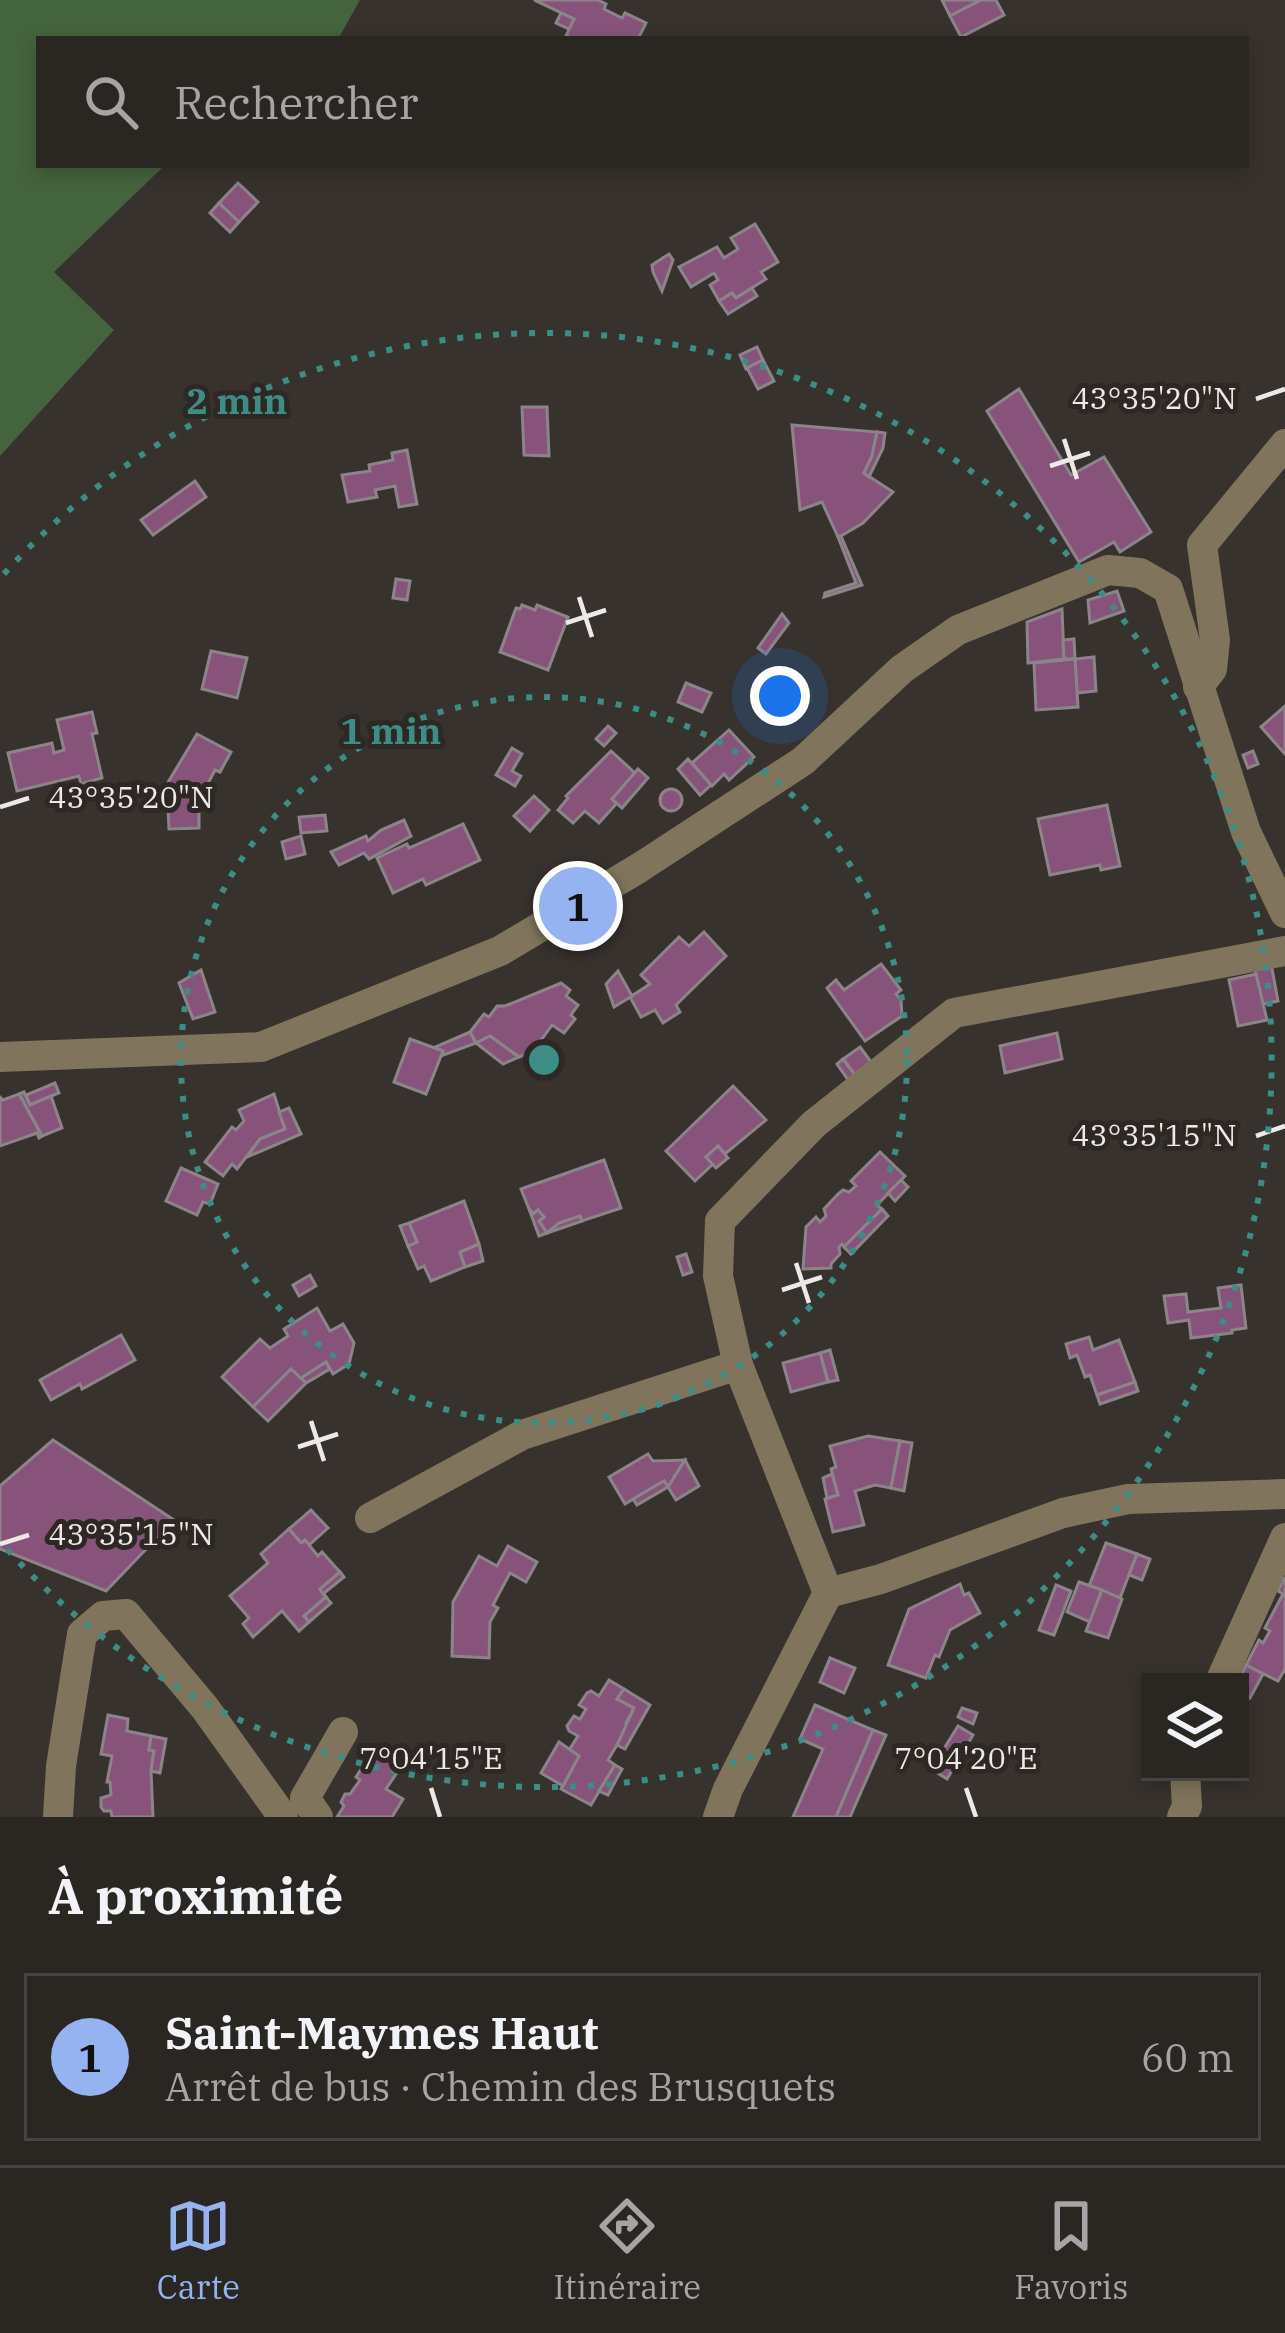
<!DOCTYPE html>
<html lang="fr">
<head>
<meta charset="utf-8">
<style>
  :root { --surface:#2a2622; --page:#322e2a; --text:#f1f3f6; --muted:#a5a5a5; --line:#464340; --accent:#95b2f1 }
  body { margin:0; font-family:"IBM Plex Serif",serif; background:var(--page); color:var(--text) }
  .controls { position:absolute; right:36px; bottom:36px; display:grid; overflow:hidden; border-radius:0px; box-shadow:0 6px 18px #0003 }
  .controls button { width:108px; height:108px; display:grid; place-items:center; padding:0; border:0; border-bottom:3px solid var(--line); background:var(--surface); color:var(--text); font:60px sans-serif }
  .you { position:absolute; left:780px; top:696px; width:42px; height:42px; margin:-30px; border:9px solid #fff; border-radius:50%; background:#1a73e8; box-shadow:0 0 0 18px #1a73e833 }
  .badge { display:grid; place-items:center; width:78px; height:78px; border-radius:50%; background:var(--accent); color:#111; font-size:39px; font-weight:700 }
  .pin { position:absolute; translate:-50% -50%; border:6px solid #fff; box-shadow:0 3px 12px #0006 }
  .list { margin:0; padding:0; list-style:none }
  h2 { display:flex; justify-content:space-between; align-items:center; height:156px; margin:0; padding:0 48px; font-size:51px }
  h2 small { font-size:39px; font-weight:400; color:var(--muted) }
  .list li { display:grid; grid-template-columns:78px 1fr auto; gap:36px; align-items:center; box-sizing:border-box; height:168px; margin:0 24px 24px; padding:0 24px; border:3px solid var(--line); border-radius:0px }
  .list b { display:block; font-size:45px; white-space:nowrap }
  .list p { margin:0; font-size:39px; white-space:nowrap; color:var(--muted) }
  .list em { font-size:39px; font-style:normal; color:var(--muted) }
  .icon { flex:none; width:66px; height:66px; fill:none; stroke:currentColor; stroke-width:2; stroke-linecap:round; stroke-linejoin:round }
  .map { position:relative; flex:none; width:1285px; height:1817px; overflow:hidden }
  .search { position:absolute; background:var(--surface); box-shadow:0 6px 18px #0003; left:36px; right:36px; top:36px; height:132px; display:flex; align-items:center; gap:30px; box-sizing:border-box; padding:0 42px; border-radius:0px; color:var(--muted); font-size:45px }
  .sheet { height:348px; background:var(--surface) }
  nav { display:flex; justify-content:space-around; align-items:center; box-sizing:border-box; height:168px; border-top:3px solid var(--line); background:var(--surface); font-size:33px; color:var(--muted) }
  nav a { display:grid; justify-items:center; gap:6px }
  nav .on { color:var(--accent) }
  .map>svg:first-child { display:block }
  .green { fill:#44643d }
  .building { fill:#87537a; stroke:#8b8489; stroke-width:3 }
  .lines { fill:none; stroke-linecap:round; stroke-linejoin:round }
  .minor { stroke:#80755c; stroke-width:30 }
  .ticks { fill:none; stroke:#ede9e6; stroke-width:4.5 }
  .ring { fill:none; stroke:#3b8d86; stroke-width:6; stroke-dasharray:6 12 }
  .ticks-label { font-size:30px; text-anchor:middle; fill:#ede9e6; stroke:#2e2824; stroke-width:10; stroke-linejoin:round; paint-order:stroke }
  .centre { fill:#3b8d86; stroke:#2e2824; stroke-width:6 }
  .ring-label { font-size:36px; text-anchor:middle; font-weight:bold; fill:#3b8d86; stroke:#2e2824; stroke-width:10; stroke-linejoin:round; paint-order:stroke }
</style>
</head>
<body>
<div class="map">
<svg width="1285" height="1817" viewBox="0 0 1285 1817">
  <rect width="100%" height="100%" fill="#38322e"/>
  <path class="green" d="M0,0H360L338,39H39V165H165L54,272L114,330L0,456Z"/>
  <g class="building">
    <path d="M534,0H598L606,4L604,9L622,18L625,13L646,23L638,39H573L566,36L574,19Z"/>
    <path d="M942,0H981L950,16Z"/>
    <path d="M981,0H996L1004,15L961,37L950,16Z"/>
    <path d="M561,13L574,19L569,29L556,23Z"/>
    <path d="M238,183L258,202L239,222L219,203Z"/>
    <path d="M219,203L239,222L230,232L210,213Z"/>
    <path d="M755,224L778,262L761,272L766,279L736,298L732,293L719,301L710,285L718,280L714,273L691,287L679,267L717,247L724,258L738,249L731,238Z"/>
    <path d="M669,254L673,260L662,291L653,272L652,265Z"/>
    <path d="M752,288L757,296L728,314L719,301L732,293L736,298Z"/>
    <path d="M757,347L763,360L746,369L740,355Z"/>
    <path d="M763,360L774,381L758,389L747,368Z"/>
    <path d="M1019,389L1071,475L1104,457L1151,532L1120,552L1114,542L1079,562L987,411Z"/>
    <path d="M522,407H547L549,456L524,455Z"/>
    <path d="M792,425L877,432L872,456L864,473L893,492L863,523L841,536L838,537L822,502L800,510Z"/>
    <path d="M877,432L885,433L883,448L869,477L864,473L872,456Z"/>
    <path d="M407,450L417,504L399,507L395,486L375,490L377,497L348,502L342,475L370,471L369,465L393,460L392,453Z"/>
    <path d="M195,481L206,497L153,535L141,520Z"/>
    <path d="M841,536L862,585L824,597L825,593L856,583L838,537Z"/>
    <path d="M396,579L410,581L407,600L393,598Z"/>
    <path d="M1117,591L1124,611L1090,623L1088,600Z"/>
    <path d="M522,605L535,610L537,605L568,617L548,670L500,652L516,608L520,609Z"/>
    <path d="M1062,609L1064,659L1028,663L1027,622Z"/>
    <path d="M782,614L789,623L766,654L758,648Z"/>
    <path d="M1074,639L1075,659H1064L1063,640Z"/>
    <path d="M211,651L247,658L237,698L202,689Z"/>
    <path d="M1094,657L1096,691L1077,693L1075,659Z"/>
    <path d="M1075,659L1078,707L1036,710L1034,663Z"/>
    <path d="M686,683L711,693L702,712L678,702Z"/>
    <path d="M1285,706V754L1261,727Z"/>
    <path d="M92,712L97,733L92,734L102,778L81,784L79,776L17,791L8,753L52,743L54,753L64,750L57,720Z"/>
    <path d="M608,726L616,733L604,746L596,739Z"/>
    <path d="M729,730L754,757L729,780L724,774L712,786L692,763Z"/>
    <path d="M197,734L231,752L220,772L215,770L199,801V828L169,829L167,784Z"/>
    <path d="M512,748L522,754L512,771L521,776L515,786L496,775Z"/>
    <path d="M611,751L635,773L612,799L617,803L599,823L585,811L573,823L558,810L568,798L566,796Z"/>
    <path d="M1253,751L1258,764L1248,768L1243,755Z"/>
    <path d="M688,759L711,785L700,795L678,769Z"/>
    <path d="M638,769L648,778L622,808L612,799Z"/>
    <circle cx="671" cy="800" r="11"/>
    <path d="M534,796L549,810L530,831L514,816Z"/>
    <path d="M1107,805L1120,866L1101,870L1100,865L1050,875L1038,819Z"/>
    <path d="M325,815L327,831L301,833L299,817Z"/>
    <path d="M404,820L411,836L369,859L364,853L339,865L331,852L366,836L368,841L381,830Z"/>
    <path d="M463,824L480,860L426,885L423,879L393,893L377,858L407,844L409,848Z"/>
    <path d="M301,836L305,854L286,859L282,842Z"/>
    <path d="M704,932L726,956L676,1005L680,1012L663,1023L655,1010L641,1017L630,997L650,984L641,975L679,937L689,946Z"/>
    <path d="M1271,963L1278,1001L1263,1004L1254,966Z"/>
    <path d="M881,964L901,990L896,994L901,1000L902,1016L865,1041L827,988L836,980L844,990Z"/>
    <path d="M201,970L215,1012L193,1019L179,983Z"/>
    <path d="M618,971L632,996L614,1007L606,984Z"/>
    <path d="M1256,974L1267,1020L1238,1026L1229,980Z"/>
    <path d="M561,983L570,990L566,996L578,1005L571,1015L575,1019L564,1033L552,1025L533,1051L519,1057L490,1036L476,1043L470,1032L484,1014L489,1017L497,1006H505Z"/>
    <path d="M470,1032L476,1043L441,1056L443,1051L433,1048Z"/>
    <path d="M1057,1033L1062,1059L1005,1073L1000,1046Z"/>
    <path d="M490,1036L519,1057L503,1064L476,1043Z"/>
    <path d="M410,1039L443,1051L426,1094L394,1082Z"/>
    <path d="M860,1047L871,1062L855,1075L843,1059Z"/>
    <path d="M843,1059L855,1075L848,1080L837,1064Z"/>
    <path d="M55,1083L59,1093L30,1105L26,1095Z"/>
    <path d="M733,1086L766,1120L725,1154L718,1146L706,1157L713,1164L695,1181L666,1151Z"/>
    <path d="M24,1092L30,1105L51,1096L62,1128L42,1136L19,1094Z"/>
    <path d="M19,1094L42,1136L39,1138L37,1133L0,1146V1097L3,1100Z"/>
    <path d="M274,1094L285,1129L260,1139L237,1169L232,1164L223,1176L205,1162L232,1127L236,1130L244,1121L239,1110Z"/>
    <path d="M289,1108L301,1134L247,1157L260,1139L285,1129L279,1112Z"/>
    <path d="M718,1146L728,1158L716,1168L706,1157Z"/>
    <path d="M880,1152L905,1176L877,1205L882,1209L844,1247L842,1244L839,1247L840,1254L831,1264V1268L803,1269L806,1227L816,1217L820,1222L826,1216L824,1209L838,1194L843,1190L849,1192L856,1186L851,1181Z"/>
    <path d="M604,1160L621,1208L582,1221L580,1216L559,1223L547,1233L539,1221L544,1217L538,1210L533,1214L529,1209L521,1189Z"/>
    <path d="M181,1168L218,1184L210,1204L203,1202L197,1215L166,1201Z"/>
    <path d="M901,1180L908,1187L895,1201L888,1193Z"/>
    <path d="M464,1201L479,1244L460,1252L465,1267L431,1281L424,1266L418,1269L408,1246L417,1242L409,1223Z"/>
    <path d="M529,1209L533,1214L538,1210L544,1217L539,1221L547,1233L539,1236Z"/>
    <path d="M882,1209L888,1216L851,1254L844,1247Z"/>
    <path d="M580,1216L582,1221L547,1233L559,1223Z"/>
    <path d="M409,1223L417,1242L408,1246L400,1226Z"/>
    <path d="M479,1244L483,1261L465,1267L460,1252Z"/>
    <path d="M686,1254L692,1272L683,1275L677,1257Z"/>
    <path d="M310,1275L316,1286L299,1296L293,1285Z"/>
    <path d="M1241,1285L1246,1328L1232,1330V1333L1191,1338L1189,1320L1168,1323L1164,1296L1186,1294L1188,1312L1221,1308L1218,1288Z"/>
    <path d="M317,1308L330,1331L343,1324L354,1343L349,1364L333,1374L326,1362L301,1378L291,1369L253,1407L222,1377L260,1339L270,1348L288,1336L284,1329Z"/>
    <path d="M121,1335L135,1360L82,1389L80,1384L51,1400L40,1380Z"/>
    <path d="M1089,1337L1093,1350L1119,1340L1135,1382L1097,1395L1090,1375L1085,1377L1077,1355L1070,1358L1066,1344Z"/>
    <path d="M830,1350L838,1380L828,1382L820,1353Z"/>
    <path d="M820,1353L828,1382L791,1392L783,1363Z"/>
    <path d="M326,1362L330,1369L306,1383L301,1378Z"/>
    <path d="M291,1369L306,1383L268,1421L253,1407Z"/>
    <path d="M1135,1382L1138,1391L1100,1404L1097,1395Z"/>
    <path d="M868,1436L900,1441L891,1488L875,1485L855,1491L864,1525L833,1532L825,1499L838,1495L831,1469L836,1467L830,1446Z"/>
    <path d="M53,1440L174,1520L106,1591L0,1549V1486Z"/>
    <path d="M900,1441L912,1443L904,1491L891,1488Z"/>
    <path d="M648,1454L653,1461L685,1460L668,1487L664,1481L625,1504L609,1477Z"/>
    <path d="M685,1460L699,1486L676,1500L668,1487Z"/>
    <path d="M832,1474L838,1495L827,1498L823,1478Z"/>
    <path d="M664,1481L668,1487L637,1505L633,1499Z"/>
    <path d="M311,1510L328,1528L309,1545L305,1540L301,1543L289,1529Z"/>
    <path d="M289,1529L301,1543L305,1540L318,1556L322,1552L340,1572L320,1589L326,1597L304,1616L309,1622L299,1631L282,1611L253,1637L243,1624L249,1618L230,1596L268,1563L261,1554Z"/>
    <path d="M1106,1543L1137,1554L1120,1598L1089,1586Z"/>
    <path d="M508,1546L537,1562L526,1582L510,1573L493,1605L498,1608L490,1622L489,1658L452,1656L453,1602L479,1556L497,1566Z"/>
    <path d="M1137,1554L1150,1559L1142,1580L1129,1575Z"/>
    <path d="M340,1572L344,1577L323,1594L320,1589Z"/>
    <path d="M1285,1577V1669L1278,1681L1246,1665L1259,1640L1263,1643L1270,1631L1265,1628L1283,1594L1278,1591Z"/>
    <path d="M1079,1582L1102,1590L1090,1622L1067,1612Z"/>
    <path d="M960,1584L964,1595L969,1593L980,1613L950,1630L939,1657L935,1655L926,1678L888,1665L909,1609Z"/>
    <path d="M1056,1585L1071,1591L1054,1635L1039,1630Z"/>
    <path d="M1102,1590L1122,1599L1108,1638L1086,1631Z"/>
    <path d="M326,1597L331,1603L309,1622L304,1616Z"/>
    <path d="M830,1658L855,1668L844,1693L820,1682Z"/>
    <path d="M1246,1665L1263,1674L1250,1698L1240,1693V1682H1238Z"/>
    <path d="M609,1680L624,1689L617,1699L634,1708L626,1723L629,1725L608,1760L615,1765L591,1805L561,1789L579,1756L569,1750L578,1736L569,1731L567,1726L574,1716L580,1719L586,1709L579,1705L587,1693L591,1691L599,1696Z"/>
    <path d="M624,1689L650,1705L625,1749L617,1745L634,1708L617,1699Z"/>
    <path d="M815,1705L873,1730L836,1817H793L823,1749L800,1739Z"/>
    <path d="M962,1708L977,1713L973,1724L958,1717Z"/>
    <path d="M108,1715L128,1719L127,1731L151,1736L149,1750L154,1751L151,1771L153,1817H112L111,1811H104L101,1807V1798L111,1795L110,1782H107L112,1756L101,1754Z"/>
    <path d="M958,1726L973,1735L956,1764L940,1755Z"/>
    <path d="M873,1730L886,1735L850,1817H836Z"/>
    <path d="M151,1736L166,1739L160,1773L151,1771L154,1751L149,1750Z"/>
    <path d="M559,1742L579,1756L563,1786L541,1773Z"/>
    <path d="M374,1750L400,1768L386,1789L403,1799L392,1817H337L344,1806L341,1802L345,1794H350L360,1780L356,1777Z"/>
    <path d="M940,1755L956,1764L947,1779L931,1769Z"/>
    <path d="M615,1765L622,1769L608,1795L599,1791Z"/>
  </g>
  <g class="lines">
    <g class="minor">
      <path d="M1198,687L1212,669L1215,640L1202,545L1285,444"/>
      <path d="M0,1057L261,1047L500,951L639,868L803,761L902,669L958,630L1108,570L1140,573L1168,589L1246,832L1285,913"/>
      <path d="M370,1518L522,1435L738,1365"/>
      <path d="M828,1593L881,1579L1063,1513L1128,1499L1285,1494"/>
      <path d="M1220,1682L1285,1538"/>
      <path d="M58,1817L61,1766L82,1634L103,1616L126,1614L205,1708L283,1817"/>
      <path d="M318,1817L305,1798L343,1732"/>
      <path d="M718,1817L728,1789L828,1593L738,1365L718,1276L720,1221L814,1124L954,1013L1285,951"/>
      <path d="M1182,1817L1187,1806L1185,1772"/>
    </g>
  </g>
  <path class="ticks" d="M1256,399L1285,389M1064,439L1077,479M1050,466L1090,453M579,597L592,637M566,623L606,610M0,807L29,798M1256,1136L1285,1126M796,1263L809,1303M782,1290L822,1277M311,1421L324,1461M298,1447L338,1434M0,1544L29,1535M431,1788L440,1817M966,1788L976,1817"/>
  <g class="ring">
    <circle cx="544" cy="1060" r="363"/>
    <path d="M4 574A727 727 0 1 1 4 1546"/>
  </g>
  <g class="ticks-label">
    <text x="1154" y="409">43°35'20"N</text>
    <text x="131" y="808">43°35'20"N</text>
    <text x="1154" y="1146">43°35'15"N</text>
    <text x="131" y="1545">43°35'15"N</text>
    <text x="431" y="1769">7°04'15"E</text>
    <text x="966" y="1769">7°04'20"E</text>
  </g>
  <circle cx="544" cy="1060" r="18" class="centre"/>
  <g class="ring-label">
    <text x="237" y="414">2 min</text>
    <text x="391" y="744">1 min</text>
  </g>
</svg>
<div class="controls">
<button><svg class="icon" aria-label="layers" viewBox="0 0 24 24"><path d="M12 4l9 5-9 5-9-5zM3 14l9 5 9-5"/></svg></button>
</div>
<div class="you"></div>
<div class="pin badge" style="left:578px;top:906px">1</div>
<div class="search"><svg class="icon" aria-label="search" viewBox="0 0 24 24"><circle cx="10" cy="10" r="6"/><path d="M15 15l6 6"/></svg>Rechercher</div>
</div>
<section class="sheet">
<h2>À proximité<small></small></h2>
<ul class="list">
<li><span class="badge">1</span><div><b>Saint-Maymes Haut</b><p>Arrêt de bus · Chemin des Brusquets</p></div><em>60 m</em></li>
</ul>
</section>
<nav>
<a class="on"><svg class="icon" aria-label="map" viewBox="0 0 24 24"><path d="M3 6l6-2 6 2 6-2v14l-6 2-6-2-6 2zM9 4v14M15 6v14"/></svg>Carte</a>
<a><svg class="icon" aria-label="directions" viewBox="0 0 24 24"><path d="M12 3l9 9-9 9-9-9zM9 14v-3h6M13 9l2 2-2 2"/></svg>Itinéraire</a>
<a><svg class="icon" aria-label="saved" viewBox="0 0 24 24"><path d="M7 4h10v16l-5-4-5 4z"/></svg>Favoris</a>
</nav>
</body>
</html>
